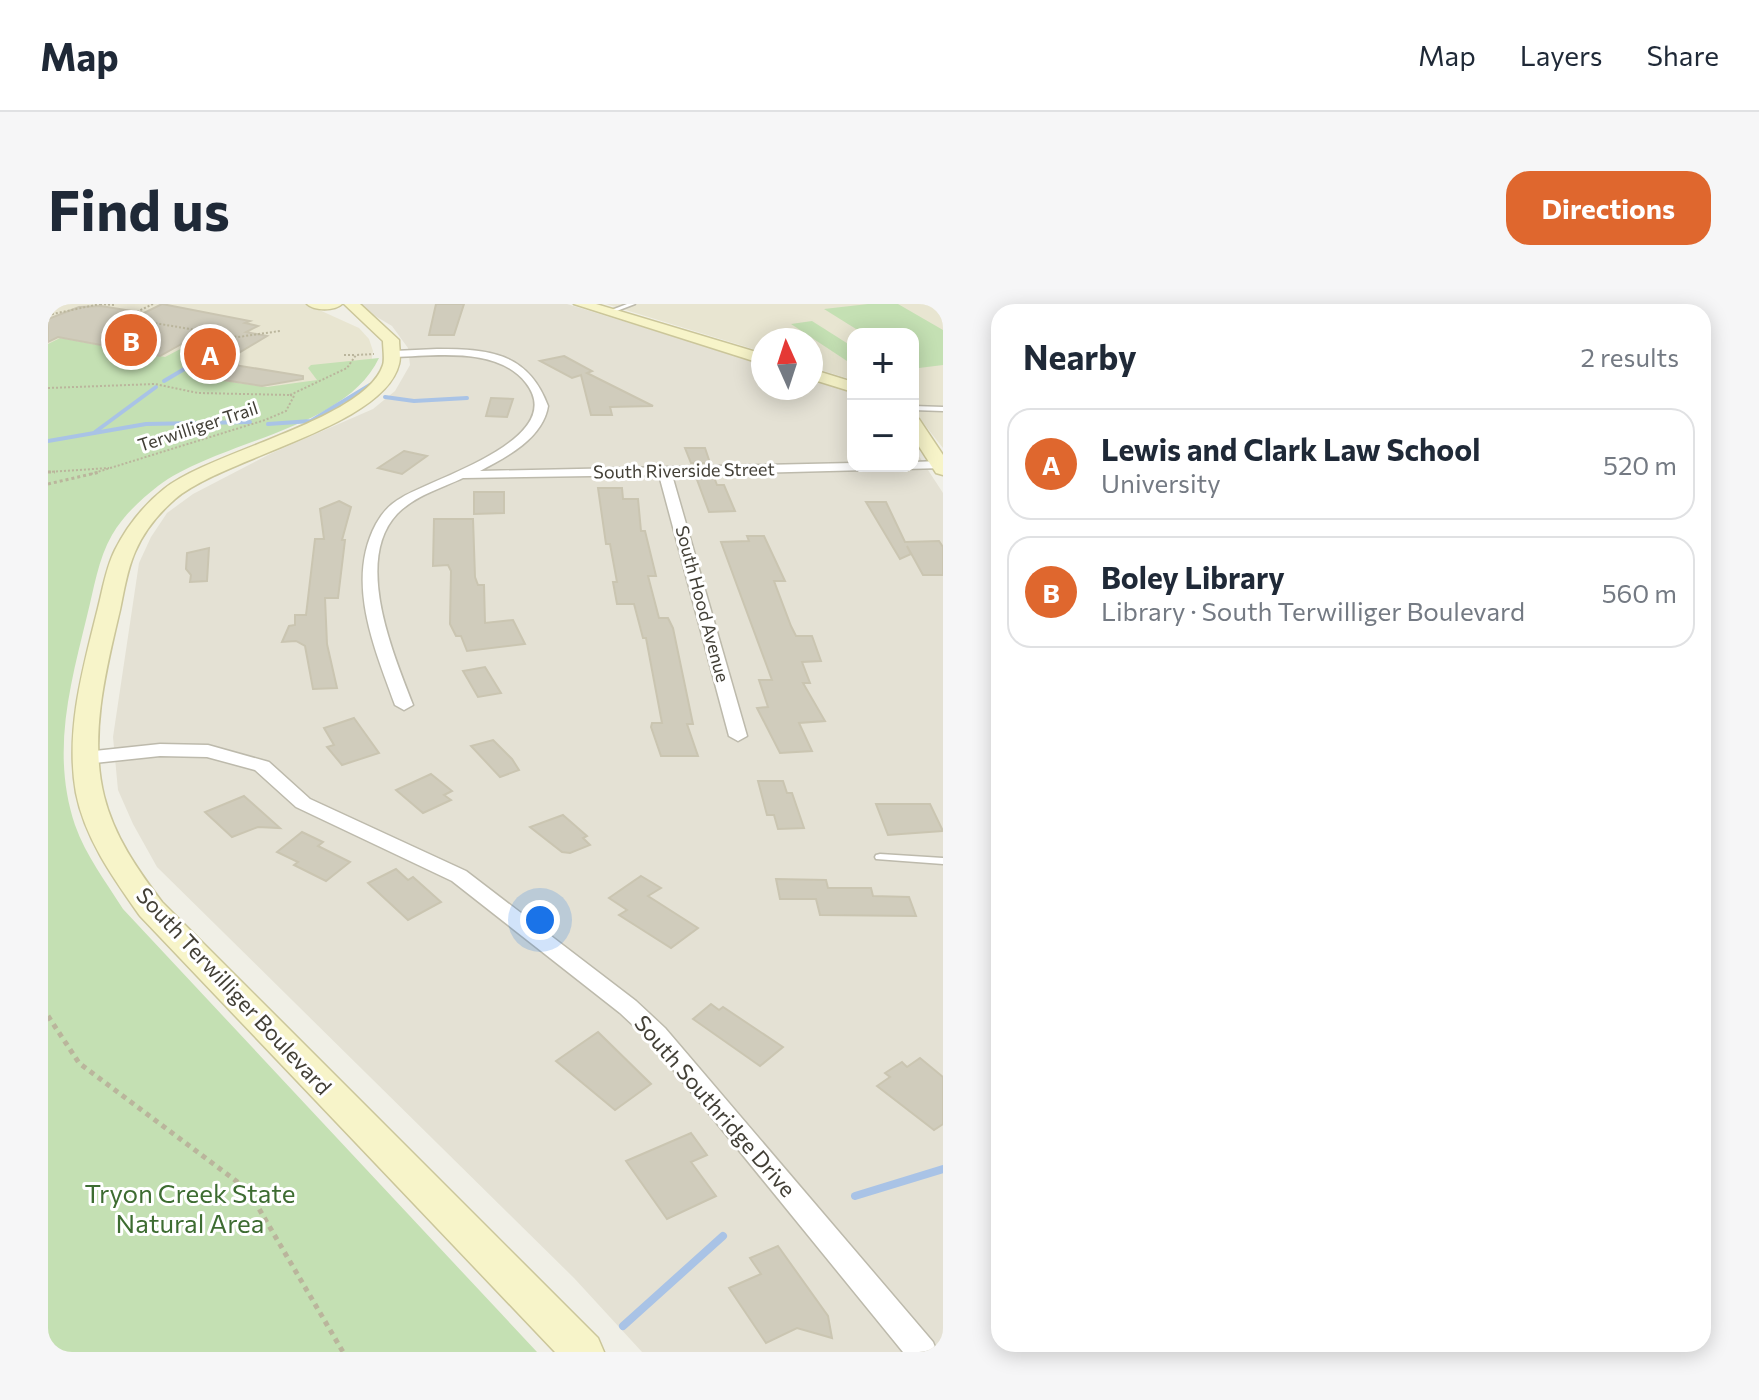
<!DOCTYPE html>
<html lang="en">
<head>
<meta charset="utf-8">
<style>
  :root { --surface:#fff; --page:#f6f6f7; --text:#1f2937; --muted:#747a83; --line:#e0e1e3; --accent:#df672e }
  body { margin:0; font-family:Commissioner,sans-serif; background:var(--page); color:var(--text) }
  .controls { position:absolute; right:24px; top:24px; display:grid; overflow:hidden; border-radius:16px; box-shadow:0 4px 20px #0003 }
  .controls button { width:72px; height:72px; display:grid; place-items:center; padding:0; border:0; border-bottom:2px solid var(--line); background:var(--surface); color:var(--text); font:40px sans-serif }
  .compass { position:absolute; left:703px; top:24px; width:72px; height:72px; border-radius:50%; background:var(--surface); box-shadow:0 4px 20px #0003; rotate:357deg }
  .you { position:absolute; left:492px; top:616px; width:28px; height:28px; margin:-20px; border:6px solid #fff; border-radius:50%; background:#1a73e8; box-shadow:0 0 0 12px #1a73e833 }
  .badge { display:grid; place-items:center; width:52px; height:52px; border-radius:50%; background:var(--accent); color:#fff; font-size:26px; font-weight:700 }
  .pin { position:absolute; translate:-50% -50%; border:4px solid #fff; box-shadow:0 2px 8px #0006 }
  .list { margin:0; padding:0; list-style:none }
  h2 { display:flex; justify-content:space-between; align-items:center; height:104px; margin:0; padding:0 32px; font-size:34px }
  h2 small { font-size:26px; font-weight:400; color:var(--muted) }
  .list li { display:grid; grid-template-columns:52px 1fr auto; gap:24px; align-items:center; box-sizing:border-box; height:112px; margin:0 16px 16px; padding:0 16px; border:2px solid var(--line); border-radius:24px }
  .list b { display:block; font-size:30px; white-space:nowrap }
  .list p { margin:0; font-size:26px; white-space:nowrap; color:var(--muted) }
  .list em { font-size:26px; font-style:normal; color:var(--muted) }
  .map { position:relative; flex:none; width:895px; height:1048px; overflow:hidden; border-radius:24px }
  header { display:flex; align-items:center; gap:48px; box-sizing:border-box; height:112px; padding:0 40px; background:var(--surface); border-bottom:2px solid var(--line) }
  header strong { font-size:38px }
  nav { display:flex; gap:44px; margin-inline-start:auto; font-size:28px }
  .intro { display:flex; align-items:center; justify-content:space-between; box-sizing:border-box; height:192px; padding:0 48px }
  h1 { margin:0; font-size:56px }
  .button { padding:20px 36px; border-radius:24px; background:var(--accent); color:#fff; font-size:28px; font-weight:700 }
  main { display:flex; gap:48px; padding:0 48px }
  aside { flex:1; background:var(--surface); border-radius:24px; box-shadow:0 4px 20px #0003 }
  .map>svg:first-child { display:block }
  .residential { fill:#e4e1d4 }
  .education { fill:#e8e5d1 }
  .green { fill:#c4e0b3 }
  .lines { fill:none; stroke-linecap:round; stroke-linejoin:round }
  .stream-far1 { stroke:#a9c3e6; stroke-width:4 }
  .stream { stroke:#a9c3e6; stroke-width:8 }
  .building { fill:#d0ccbc; stroke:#cac5b1; stroke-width:2 }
  .lane-casing { stroke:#bdbaac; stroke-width:3 }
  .street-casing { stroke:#bdbaac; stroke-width:3 }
  .secondary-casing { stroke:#cbc69a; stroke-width:3 }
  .path-far2 { stroke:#bab59c; stroke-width:2; stroke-dasharray:2 2; stroke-linecap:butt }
  .path-far1 { stroke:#bab59c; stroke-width:3; stroke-dasharray:3 3; stroke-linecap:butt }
  .path { stroke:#bab59c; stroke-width:5; stroke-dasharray:5 5; stroke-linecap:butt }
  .lane { fill:#fff; fill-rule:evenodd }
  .street { fill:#fff; fill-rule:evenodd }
  .secondary { fill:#f7f4c9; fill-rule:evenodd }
  .labels { text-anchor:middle; stroke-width:6; stroke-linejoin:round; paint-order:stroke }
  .far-street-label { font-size:18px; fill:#423f36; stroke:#fff }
  .street-label { font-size:22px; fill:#423f36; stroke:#fff }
  .near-park-label { font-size:26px; fill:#3d6c31; stroke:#fff }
</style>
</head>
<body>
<header>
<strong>Map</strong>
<nav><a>Map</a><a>Layers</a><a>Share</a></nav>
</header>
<div class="intro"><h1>Find us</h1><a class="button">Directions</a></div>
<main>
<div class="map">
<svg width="895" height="1048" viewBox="0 0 895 1048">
  <rect width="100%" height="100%" fill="#f0efe6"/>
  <path class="residential" d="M307,0H519L715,60V84H763V75L805,89V162H865V143L895,189V1048H594L526,974L109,563L85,520L70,486L65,433L91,259L103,233L119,209L145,190L224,149L325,105L347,87L362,61L360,44L344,22Z"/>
  <g class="education">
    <path d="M15,0H258L311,24L321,35L325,47L322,66L291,96L0,52V6Z"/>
    <path d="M558,0H895V144L865,106V30H805V76L763,63V36H715V48Z"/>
  </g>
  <g class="green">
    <path d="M820,0H850L895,26V61L871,64L865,61V30H816L776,5Z"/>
    <path d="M764,17L805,43V61L743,20Z"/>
    <path d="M12,34L117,53L140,41L163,45L177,77L219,83L269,76L260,64L263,61L331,54C297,126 172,136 110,182C92,196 75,212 64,231C50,255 46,285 39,312C22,382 3,449 27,521C38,552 58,578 75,605L489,1048H0V40Z"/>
  </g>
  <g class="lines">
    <g class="stream-far1">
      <path d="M0,1H4"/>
      <path d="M116,77L138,64"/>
      <path d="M337,93L366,97L419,94"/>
      <path d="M220,120L263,117L322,81"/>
      <path d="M47,128L108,83"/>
      <path d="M0,137L98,120L202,118"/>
    </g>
    <g class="stream">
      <path d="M807,892L895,865"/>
      <path d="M575,1022L675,932"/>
    </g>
  </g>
  <g class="building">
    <path d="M114,0L202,17L197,19L210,22L198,28L219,32L174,59L255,72V75L214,82L169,75L146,33L112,52L10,33L0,38V15L31,3L53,2L96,9Z"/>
    <path d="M388,0H416L406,31H381Z"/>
    <path d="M516,52L544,67L539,69L605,102L562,103L564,111H543L533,71L524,74L492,57Z"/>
    <path d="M443,94L465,95L459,113L438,112Z"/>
    <path d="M637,144H657L662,159H643Z"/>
    <path d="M356,147L379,152L354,170L330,164Z"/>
    <path d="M648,173H666L669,181H676L687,207L661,208Z"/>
    <path d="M550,184H574L575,195H590L593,227H597L608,272H600L611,314H620L625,324L645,420H639L650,452H613L603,423L604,419H614L598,334H595L586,300H569L565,278H569L562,240H558Z"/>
    <path d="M426,188H456V209L426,210Z"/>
    <path d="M291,197L303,203L294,236H297L290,294H277L279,340L289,384L265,385L257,342L248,337L234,338L241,322L247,321V311H258L267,235H276L272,205Z"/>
    <path d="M818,198H838L857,238L891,237L895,243V271H875L859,242L863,250L852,255Z"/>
    <path d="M386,215H425L427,273L430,281H436L437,319L465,316L477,340L419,347L413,332H408L402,320L403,267L400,261L385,262Z"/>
    <path d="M699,232H716L737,277H726L743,322L748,332H764L773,357L754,358L762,379H755L777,417L751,419L764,447L732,449L709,404L720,403L711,376H724L673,238L701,237Z"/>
    <path d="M161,244L159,277L142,278L143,271L138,265L139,249Z"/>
    <path d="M437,363L453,389L430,393L415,367Z"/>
    <path d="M306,414L331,449L294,461L279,443L286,441L276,424Z"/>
    <path d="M445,436L464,455L471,466L452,473L423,442Z"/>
    <path d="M383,470L404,487L396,491L403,496L375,509L348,486Z"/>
    <path d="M710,477H735L739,489H744L756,524L730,525L726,511H719Z"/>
    <path d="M196,492L232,524L210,523L184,533L157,508Z"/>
    <path d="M828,500H882L895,527L840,531Z"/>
    <path d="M515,511L539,532L535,534L542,541L522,549L514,548L482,523Z"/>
    <path d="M254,528L275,538L270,542L302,558L278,577L246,561L250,558L229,548Z"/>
    <path d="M348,565L360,576L365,573L393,598L360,616L320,579Z"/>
    <path d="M593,572L613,584L600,592L650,624L623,644L571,611L579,606L561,594Z"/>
    <path d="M728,575L778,576L780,584H823L825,592L861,593L868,612L772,611L768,595H732Z"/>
    <path d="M663,700L671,706L675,703L735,743L712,762L645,715Z"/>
    <path d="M550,728L603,780L567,806L508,757Z"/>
    <path d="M872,754L895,773V820L886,826L829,782L842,773L837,769L854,758L859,763Z"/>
    <path d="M643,829L659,851L643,858L668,892L619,915L578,857Z"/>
    <path d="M730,942L780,1012L784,1034L749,1024L718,1039L681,984L713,970L702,954Z"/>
  </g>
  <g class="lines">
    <defs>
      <g id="lane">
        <path d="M579,0H587L566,8L561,7Z"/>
        <path d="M865,102L895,103V107L865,106Z"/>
        <path d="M832,550L895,554V560L828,555L827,553L828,551Z"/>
      </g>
      <g id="street">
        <path d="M389,45C440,45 480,48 500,102C495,134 459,153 432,167L805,159V162H865V158L892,157L895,164L624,171L699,432L690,437L681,432L611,171L415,174C394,184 366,192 349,210C305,257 346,351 365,401L356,406L347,401C327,345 297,278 328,220C334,209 342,200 353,194C385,174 522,135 478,79C449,42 387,52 346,53L340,50L346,47Z"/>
        <path d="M112,440L160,441L221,458L262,495L418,567L588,697L617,724L885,1038L889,1048H855L601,736L572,709L404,577L248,503L207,466L159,453L112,452L37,460L28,454L37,448Z"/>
      </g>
      <g id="secondary">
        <path d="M259,0H294C287,7 266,7 259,0Z"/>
        <path d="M296,0H312L351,36C351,43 353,53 351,60C336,123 176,153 127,195C110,210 96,227 87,248C79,266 76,287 72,306C58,365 41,432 56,492C66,532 89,565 114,598L550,1034L556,1048H507L92,612C66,575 37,535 28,489C17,427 35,364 50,304C55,284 58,264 67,246C79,222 96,201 116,185C163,147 317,116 335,61C337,55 335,44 335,37Z"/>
        <path d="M526,0H548L715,50V60Z"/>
        <path d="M763,65L805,78V88L763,75Z"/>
        <path d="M865,114L871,115L895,151V171L888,169L865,133Z"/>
      </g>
    </defs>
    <use href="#lane" class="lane-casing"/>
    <use href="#street" class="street-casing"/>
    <use href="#secondary" class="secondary-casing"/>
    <g class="path-far2">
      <path d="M52,0L67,1"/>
      <path d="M105,0L76,14L190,33L232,27"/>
      <path d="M0,11L52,0"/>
      <path d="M296,51H308"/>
      <path d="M0,84L107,80L150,89L242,91"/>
      <path d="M242,91L299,64L308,51L326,50"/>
      <path d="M0,168L61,164"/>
      <path d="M43,170L217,116L238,107L246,92L242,91"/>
    </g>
    <g class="path-far1">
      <path d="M0,168H7"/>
      <path d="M0,180L52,168"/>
    </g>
    <path class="path" d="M0,712L31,759L200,886L295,1048"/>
    <use href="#lane" class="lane"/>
    <use href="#street" class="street"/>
    <use href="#secondary" class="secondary"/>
  </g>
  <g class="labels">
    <g class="far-street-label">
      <text transform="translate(150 123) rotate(-18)" y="6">Terwilliger Trail</text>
      <text transform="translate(636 167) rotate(-1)" y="6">South Riverside Street</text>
      <text transform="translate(654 300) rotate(75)" y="6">South Hood Avenue</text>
    </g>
    <g class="street-label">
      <text transform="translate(186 687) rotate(47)" y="8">South Terwilliger Boulevard</text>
      <text transform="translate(667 802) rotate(49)" y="8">South Southridge Drive</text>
    </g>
    <g class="near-park-label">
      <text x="142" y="899">Tryon Creek State<tspan x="142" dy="30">Natural Area</tspan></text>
    </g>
  </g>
</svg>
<div class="controls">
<button>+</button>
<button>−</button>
</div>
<svg class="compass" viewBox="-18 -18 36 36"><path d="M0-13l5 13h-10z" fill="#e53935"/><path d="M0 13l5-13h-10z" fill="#747a83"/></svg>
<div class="you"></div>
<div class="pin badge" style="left:162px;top:50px">A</div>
<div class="pin badge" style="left:83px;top:36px">B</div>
</div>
<aside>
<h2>Nearby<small>2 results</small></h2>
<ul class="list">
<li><span class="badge">A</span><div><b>Lewis and Clark Law School</b><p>University</p></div><em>520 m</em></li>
<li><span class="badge">B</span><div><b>Boley Library</b><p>Library · South Terwilliger Boulevard</p></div><em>560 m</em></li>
</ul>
</aside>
</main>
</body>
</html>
